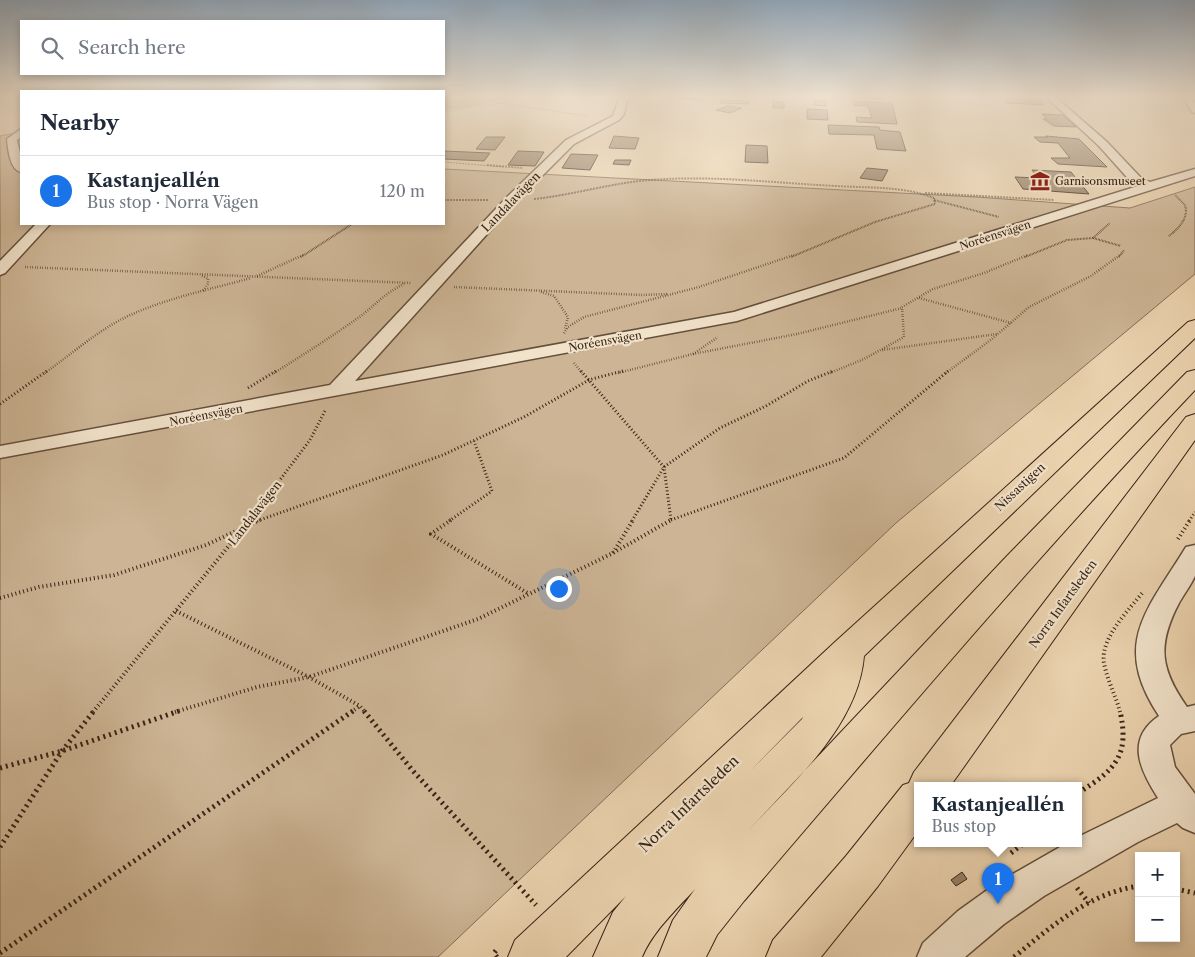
<!DOCTYPE html>
<html lang="en">
<head>
<meta charset="utf-8">
<style>
  :root { --surface:#fff; --page:#f6f6f7; --text:#1f2937; --muted:#747a83; --line:#e0e1e3; --accent:#1a73e8 }
  body { margin:0; font-family:"Libre Caslon Text",serif; background:var(--page); color:var(--text) }
  .controls { position:absolute; right:15px; bottom:15px; display:grid; overflow:hidden; border-radius:0px; box-shadow:0 2px 8px #0003 }
  .controls button { width:45px; height:45px; display:grid; place-items:center; padding:0; border:0; border-bottom:1px solid var(--line); background:var(--surface); color:var(--text); font:25px sans-serif }
  .you { position:absolute; left:558px; top:588px; width:18px; height:18px; margin:-12px; border:4px solid #fff; border-radius:50%; background:#1a73e8; box-shadow:0 0 0 8px #1a73e833 }
  .badge { display:grid; place-items:center; width:32px; height:32px; border-radius:50%; background:var(--accent); color:#fff; font-size:16px; font-weight:700 }
  .pin { position:absolute; translate:-50% -41px; filter:drop-shadow(0 1px 2px #0008) }
  .pin::after { content:''; position:absolute; top:26px; width:18px; height:15px; background:inherit; clip-path:polygon(0 0,100% 0,50% 100%) }
  .popup { position:absolute; left:914px; top:782px; width:168px; height:65px; box-sizing:border-box; display:grid; place-content:center; border-radius:0px; background:var(--surface); filter:drop-shadow(0 1px 4px #0005); font-size:16px; white-space:nowrap; color:var(--muted) }
  .popup b { font-size:19px; color:var(--text) }
  .popup::after { content:''; position:absolute; left:50%; top:100%; margin-left:-10px; border:10px solid transparent; border-top-color:var(--surface) }
  .list { margin:0; padding:0; list-style:none }
  h2 { display:flex; justify-content:space-between; align-items:center; height:65px; margin:0; padding:0 20px; font-size:21px }
  h2 small { font-size:16px; font-weight:400; color:var(--muted) }
  .list li { display:grid; grid-template-columns:32px 1fr auto; gap:15px; align-items:center; box-sizing:border-box; height:70px; padding:0 20px; border-top:1px solid var(--line) }
  .list b { display:block; font-size:19px; white-space:nowrap }
  .list p { margin:0; font-size:16px; white-space:nowrap; color:var(--muted) }
  .list em { font-size:16px; font-style:normal; color:var(--muted) }
  .icon { flex:none; width:28px; height:28px; fill:none; stroke:currentColor; stroke-width:2; stroke-linecap:round; stroke-linejoin:round }
  .map { position:relative; flex:none; width:1195px; height:957px; overflow:hidden }
  .search { position:absolute; background:var(--surface); box-shadow:0 2px 8px #0003; left:20px; top:20px; width:425px; height:55px; display:flex; align-items:center; gap:12px; box-sizing:border-box; padding:0 18px; border-radius:0px; color:var(--muted); font-size:19px }
  .panel { position:absolute; background:var(--surface); box-shadow:0 2px 8px #0003; left:20px; top:90px; width:425px; height:135px; border-radius:0px }
  .map>svg:first-child { display:block }
  .green { fill:#ccb494; stroke:#826c55 }
  .water { fill:#ae977a; stroke:#7f6952 }
  .lines { fill:none; stroke-linecap:round; stroke-linejoin:round }
  .shore { stroke:#745e48; stroke-width:1 }
  .building { fill:#957e65; stroke:#392416 }
  .minor-casing { stroke:#65503c; stroke-width:3 }
  .highway-casing { stroke:#392416; stroke-width:2 }
  .path-far5 { stroke:#392416; stroke-width:1; stroke-dasharray:0.5 1; stroke-linecap:butt }
  .path-far4 { stroke:#392416; stroke-width:2; stroke-dasharray:0.5 1; stroke-linecap:butt }
  .path-far3 { stroke:#392416; stroke-width:2.5; stroke-dasharray:0.5 2; stroke-linecap:butt }
  .path-far2 { stroke:#392416; stroke-width:3; stroke-dasharray:1 2.5; stroke-linecap:butt }
  .path-far1 { stroke:#392416; stroke-width:4; stroke-dasharray:1 3; stroke-linecap:butt }
  .path { stroke:#392416; stroke-width:5; stroke-dasharray:2 4; stroke-linecap:butt }
  .minor { fill:#f1e2ca; fill-rule:evenodd }
  .highway { fill:#ead2ae; fill-rule:evenodd }
  .labels { text-anchor:middle; stroke-width:4.5; stroke-linejoin:round; paint-order:stroke }
  .far-poi-label { font-size:11px; fill:#392416; stroke:#f1e2ca; text-anchor:start }
  .far-street-label { font-size:11px; fill:#392416; stroke:#f1e2ca }
  .street-label { font-size:12px; fill:#392416; stroke:#f1e2ca }
  .near-street-label { font-size:15px; fill:#392416; stroke:#f1e2ca }
</style>
</head>
<body>
<div class="map">
<svg width="1195" height="957" viewBox="0 0 1195 957">
  <rect width="100%" height="100%" fill="#ead2ae"/>
  <filter id="stains"><feTurbulence type="fractalNoise" baseFrequency=".004" numOctaves="4"/><feColorMatrix values="0 0 0 0 .2 0 0 0 0 .09 0 0 0 0 .02 0 0 0 .5 -.17"/></filter>
  <radialGradient id="worn" r=".72"><stop offset=".6" stop-color="#630" stop-opacity="0"/><stop offset="1" stop-color="#630" stop-opacity=".3"/></radialGradient>
  <path class="green" d="M21,132V224H444V169L976,197L1130,208L1195,187V274L896,523L438,957H0V136Z"/>
  <path class="water" d="M444,96H501L506,97L470,106L444,109Z"/>
  <g class="lines">
    <path class="shore" d="M444,104L496,96"/>
  </g>
  <g class="building">
    <path d="M671,96H706V100L670,98Z"/>
    <path d="M804,96H886H880L881,99Z"/>
    <path d="M1016,96H1036L1044,105L1007,103L1003,99H1019Z"/>
    <path d="M720,100L749,101L748,104L720,103Z"/>
    <path d="M814,100L826,101V106L814,105Z"/>
    <path d="M773,101L784,102V108H773Z"/>
    <path d="M853,101L892,103L897,124L857,122L856,117L872,118L868,106L854,105Z"/>
    <path d="M728,106L742,108L730,113L716,110Z"/>
    <path d="M807,109L827,110L828,120L807,119Z"/>
    <path d="M1042,114L1063,115L1076,127L1054,126L1043,119H1047Z"/>
    <path d="M828,125L879,127L880,130L900,132L906,151L877,149L874,135L829,134Z"/>
    <path d="M614,136L639,138L635,149L609,148Z"/>
    <path d="M1046,136L1079,139L1107,167L1058,164L1051,158H1070L1058,143L1040,142L1034,137H1048Z"/>
    <path d="M486,137H505L495,150L476,149Z"/>
    <path d="M746,145L767,146L768,163L745,162Z"/>
    <path d="M444,151L490,153L484,161L444,159Z"/>
    <path d="M518,151L544,152L535,166L508,165Z"/>
    <path d="M571,154L598,155L590,170L562,168Z"/>
    <path d="M615,160H631L629,165L613,164Z"/>
    <path d="M867,168L888,170L882,181L860,178Z"/>
    <path d="M1032,170L1071,172L1089,194L1023,189L1015,177L1038,178Z"/>
    <path d="M962,872L967,879L956,886L951,880Z"/>
  </g>
  <g class="lines">
    <defs>
      <g id="minor">
        <path d="M620,96H628L624,114L619,120L574,144L515,203L355,381L734,312L1138,186L1133,184L1099,146L1045,96H1054L1107,142L1141,178L1150,182L1195,169V176L737,321L0,458V446L330,385L507,197L566,140L613,116Z"/>
        <path d="M1182,96H1190L1195,103V113L1192,112Z"/>
        <path d="M21,129V137L17,140L21,157V172C10,170 8,149 7,139Z"/>
        <path d="M36,224H50L5,273L0,275V261Z"/>
        <path d="M1195,545C1195,554 1195,567 1195,576C1191,585 1184,594 1179,603C1157,645 1160,669 1187,707L1195,705V731L1181,734L1170,745L1175,767L1195,794V833L1183,828L1177,823L1138,842L1044,896L1004,924L965,957H917L923,943L958,911L997,883L1067,843H1078V837L1158,798C1140,770 1125,739 1159,716C1111,643 1147,611 1186,547Z"/>
      </g>
      <g id="highway">
        <path d="M1195,320V338L864,656C858,728 789,786 743,836L1006,557L1187,372L1195,370V390C1038,555 892,728 744,901L717,935L706,957H658L673,920L695,889C676,910 653,931 642,957H593L613,912L626,896L566,957H508L515,940L835,642L1188,322ZM803,717L802,719L751,770Z"/>
        <path d="M1195,414V440L951,785H918V831L878,886L821,957H766L773,940L846,856L903,785L909,783L914,772L1186,417Z"/>
      </g>
    </defs>
    <use href="#minor" class="minor-casing"/>
    <use href="#highway" class="highway-casing"/>
    <g class="path-far5">
      <path d="M500,103L588,116"/>
      <path d="M1081,106L1093,96"/>
      <path d="M444,112L500,103L518,96"/>
      <path d="M444,162L504,167"/>
    </g>
    <g class="path-far4">
      <path d="M487,165L523,168"/>
      <path d="M925,193L1054,200"/>
      <path d="M534,199C573,195 611,183 650,180C712,175 775,183 836,186C868,188 904,186 934,198L935,204L875,222L791,257"/>
      <path d="M444,200H488"/>
      <path d="M934,200L999,217"/>
      <path d="M1169,236C1179,228 1189,218 1185,205L1175,195"/>
      <path d="M1093,238L1110,223"/>
      <path d="M301,257L352,224"/>
      <path d="M1025,257L1067,240L1093,238L1121,246"/>
      <path d="M1119,257L1124,250"/>
    </g>
    <g class="path-far3">
      <path d="M25,267L411,283"/>
      <path d="M202,276L208,278V284L203,291"/>
      <path d="M257,276L303,255"/>
      <path d="M454,287L642,295L668,294"/>
      <path d="M541,292L554,296L568,317L565,329"/>
      <path d="M919,298L1011,323"/>
      <path d="M564,333L568,327L584,317L699,287L794,255"/>
      <path d="M882,350L997,334"/>
      <path d="M693,354L797,334L902,308"/>
      <path d="M574,363L582,373"/>
      <path d="M45,373C70,355 94,334 120,320C161,299 208,290 251,278"/>
      <path d="M274,373C303,355 331,337 358,318C376,305 383,294 404,284"/>
      <path d="M618,373L693,354L718,337"/>
      <path d="M830,373L864,359L904,337L902,307L933,289L984,273L1028,255"/>
      <path d="M946,373L992,339L1029,307L1091,276L1120,255"/>
    </g>
    <g class="path-far2">
      <path d="M581,371L664,467L671,520L669,521"/>
      <path d="M588,380L623,371"/>
      <path d="M248,388L276,371"/>
      <path d="M0,404L47,371"/>
      <path d="M671,520L844,458L948,371"/>
      <path d="M249,521L310,440L326,409"/>
      <path d="M257,521L443,455L524,417L589,380"/>
      <path d="M449,521L492,491L474,441"/>
      <path d="M632,521L664,467L720,428L766,406L808,381L833,371"/>
      <path d="M1189,521L1195,512"/>
    </g>
    <g class="path-far1">
      <path d="M451,520L431,534L529,594"/>
      <path d="M1178,539L1190,520"/>
      <path d="M613,553L633,520"/>
      <path d="M0,598L39,587L114,575L206,545L260,520"/>
      <path d="M176,611L309,677L360,706L365,712"/>
      <path d="M93,712L250,520"/>
      <path d="M175,712L257,687L309,677L478,619L613,553L671,520"/>
      <path d="M351,712L360,706"/>
      <path d="M1120,712C1116,696 1107,680 1104,663C1100,638 1129,610 1143,592"/>
    </g>
    <g class="path">
      <path d="M364,711L413,771L536,905"/>
      <path d="M0,768L62,751L179,711"/>
      <path d="M1078,793C1115,770 1130,756 1120,711"/>
      <path d="M0,847L62,751L94,711"/>
      <path d="M1011,853L1024,843"/>
      <path d="M1077,888L1089,903"/>
      <path d="M1176,889L1195,893"/>
      <path d="M0,953L353,711"/>
      <path d="M497,957L494,953L498,948"/>
      <path d="M1014,957C1052,926 1089,893 1139,886"/>
    </g>
    <use href="#minor" class="minor"/>
    <use href="#highway" class="highway"/>
  </g>
  <linearGradient id="sky" x2="0" y2="1"><stop stop-color="#91a8bc"/><stop offset="0.42" stop-color="#f6ebdb"/><stop offset="1" stop-color="#f6ebdb" stop-opacity="0"/></linearGradient>
  <rect width="1195" height="230" fill="url(#sky)"/>
  <defs>
    <symbol id="museum-bare" viewBox="-9 -9 18 18"><path d="M0-6L6-3V-2H-6V-3ZM-5-1h2V3h-2ZM-1-1h2V3h-2ZM3-1h2V3H3ZM-6 4H6V6H-6Z" fill="#8f2418" stroke="#f1e2ca" stroke-width="2.5" paint-order="stroke"/></symbol>
  </defs>
  <g fill-rule="evenodd">
    <use href="#museum-bare" x="1026" y="167" width="28" height="28"/>
  </g>
  <g class="labels">
    <g class="far-poi-label">
      <text x="1055" y="185">Garnisonsmuseet</text>
    </g>
    <g class="far-street-label">
      <text transform="translate(995 235) rotate(-18)" y="4">Noréensvägen</text>
      <text transform="translate(605 341) rotate(-10)" y="4">Noréensvägen</text>
      <text transform="translate(206 415) rotate(-11)" y="4">Noréensvägen</text>
    </g>
    <g class="street-label">
      <text transform="translate(511 202) rotate(-46)" y="4">Landalavägen</text>
      <text transform="translate(1020 487) rotate(-43)" y="4">Nissastigen</text>
      <text transform="translate(255 513) rotate(-52)" y="4">Landalavägen</text>
      <text transform="translate(1063 604) rotate(-54)" y="4">Norra Infartsleden</text>
    </g>
    <g class="near-street-label">
      <text transform="translate(689 804) rotate(-44)" y="5">Norra Infartsleden</text>
    </g>
  </g>
  <rect width="100%" height="100%" filter="url(#stains)"/>
  <rect width="100%" height="100%" fill="url(#worn)"/>
</svg>
<div class="controls">
<button>+</button>
<button>−</button>
</div>
<div class="you"></div>
<div class="pin badge" style="left:998px;top:904px">1</div>
<div class="popup"><b>Kastanjeallén</b>Bus stop</div>
<div class="search"><svg class="icon" aria-label="search" viewBox="0 0 24 24"><circle cx="10" cy="10" r="6"/><path d="M15 15l6 6"/></svg>Search here</div>
<section class="panel">
<h2>Nearby<small></small></h2>
<ul class="list">
<li><span class="badge">1</span><div><b>Kastanjeallén</b><p>Bus stop · Norra Vägen</p></div><em>120 m</em></li>
</ul>
</section>
</div>
</body>
</html>
